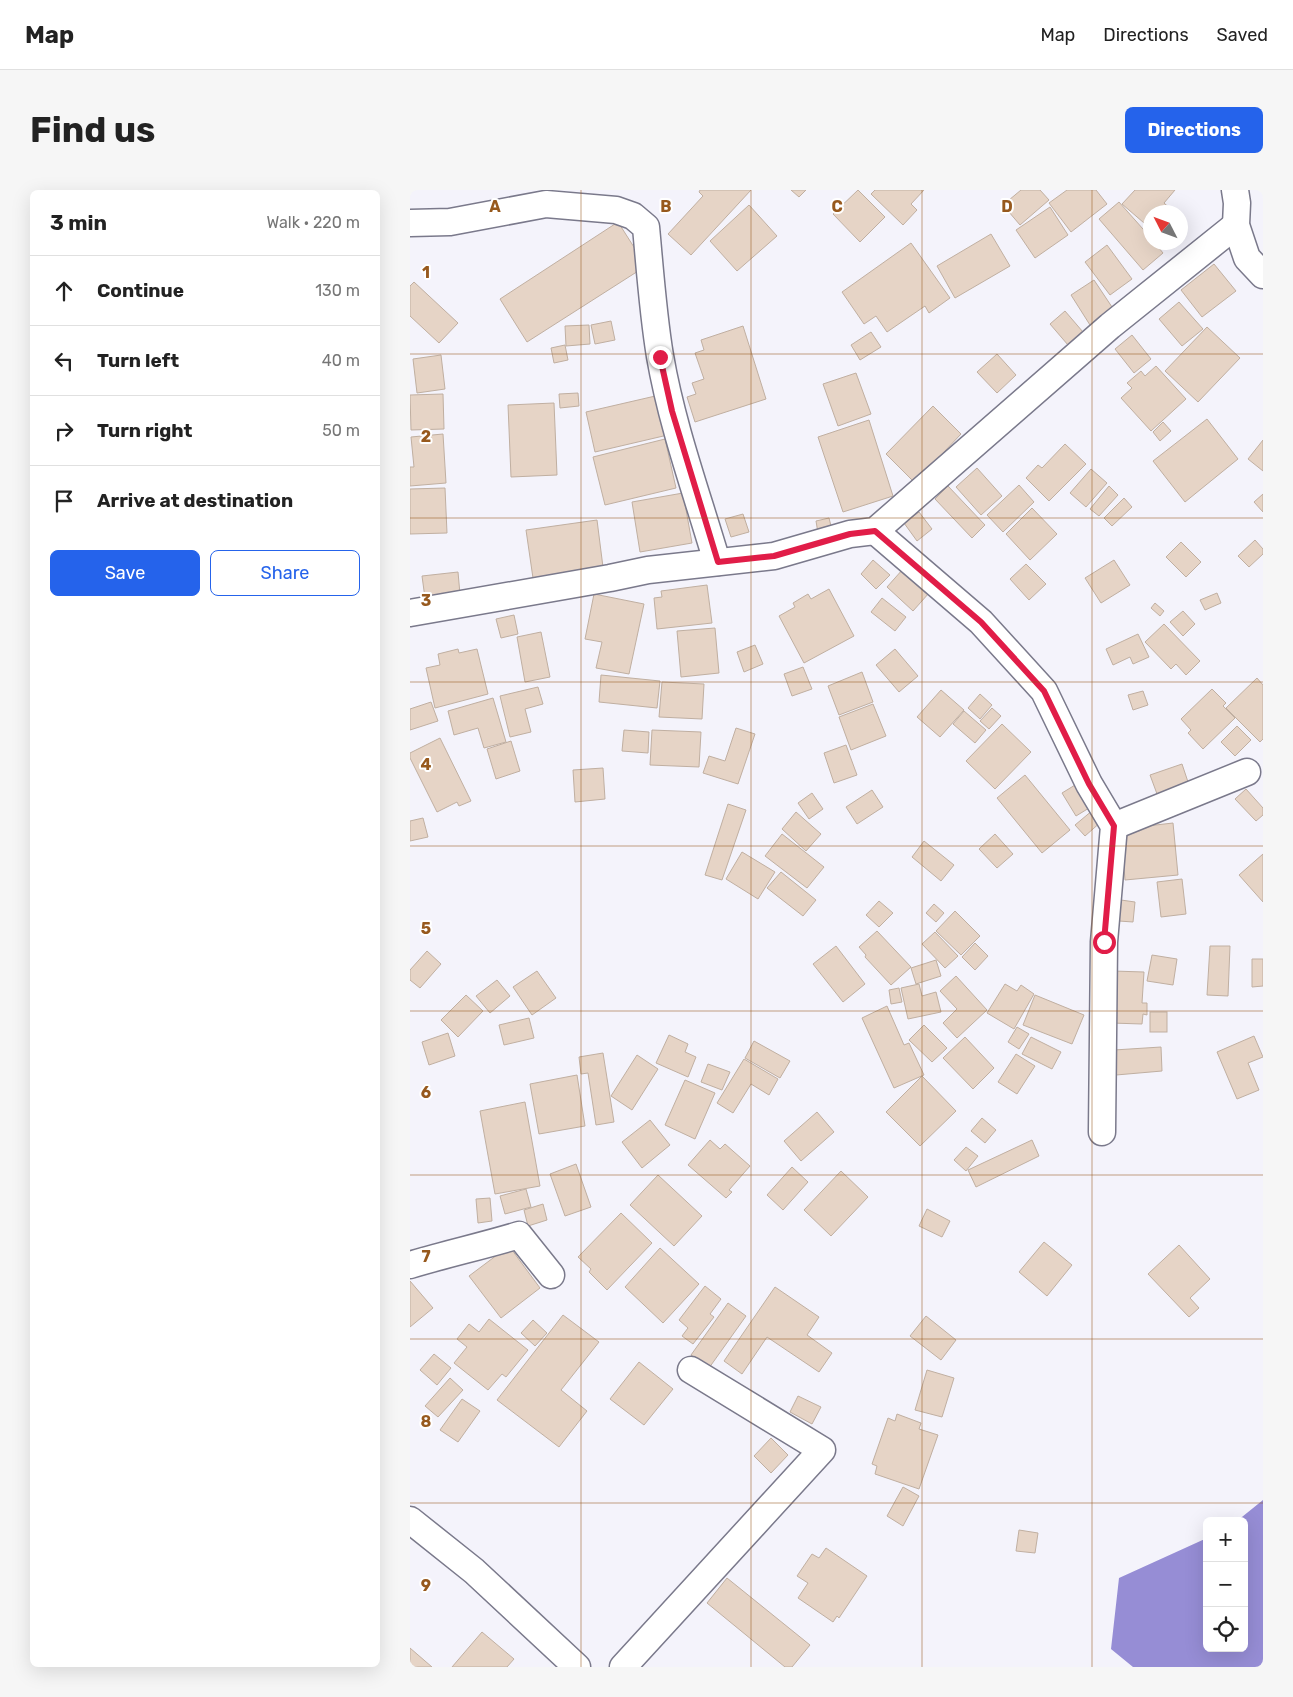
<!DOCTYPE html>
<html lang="en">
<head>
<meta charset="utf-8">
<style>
  :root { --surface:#fff; --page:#f6f6f6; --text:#222; --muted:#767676; --line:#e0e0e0; --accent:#2563eb }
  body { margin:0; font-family:Rubik,sans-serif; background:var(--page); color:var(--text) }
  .controls { position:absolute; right:15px; bottom:15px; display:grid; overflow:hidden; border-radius:8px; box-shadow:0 5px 20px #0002 }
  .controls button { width:45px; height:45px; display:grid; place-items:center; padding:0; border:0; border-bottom:1px solid var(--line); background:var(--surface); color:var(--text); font:25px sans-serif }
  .compass { position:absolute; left:733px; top:15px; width:45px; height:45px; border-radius:50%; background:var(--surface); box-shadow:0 5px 20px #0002; rotate:312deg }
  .stop { position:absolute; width:15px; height:15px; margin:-11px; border:4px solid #e11d48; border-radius:50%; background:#fff }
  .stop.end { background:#e11d48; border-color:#fff; box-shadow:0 1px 5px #0008 }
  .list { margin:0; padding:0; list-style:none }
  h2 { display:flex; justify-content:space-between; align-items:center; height:65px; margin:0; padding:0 20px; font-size:21px }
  h2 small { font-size:16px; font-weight:400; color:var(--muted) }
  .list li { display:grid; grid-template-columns:32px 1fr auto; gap:15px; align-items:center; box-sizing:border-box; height:70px; padding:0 20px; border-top:1px solid var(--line) }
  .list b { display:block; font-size:19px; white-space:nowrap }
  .list em { font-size:16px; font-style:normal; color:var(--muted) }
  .actions { display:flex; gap:10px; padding:15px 20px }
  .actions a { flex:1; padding:11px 0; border:1px solid var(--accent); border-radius:8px; text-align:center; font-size:18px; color:var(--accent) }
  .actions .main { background:var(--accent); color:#fff }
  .icon { flex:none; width:28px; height:28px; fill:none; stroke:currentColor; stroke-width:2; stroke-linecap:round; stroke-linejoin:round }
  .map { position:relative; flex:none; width:853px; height:1477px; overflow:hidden; border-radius:8px }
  header { display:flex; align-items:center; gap:30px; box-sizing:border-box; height:70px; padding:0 25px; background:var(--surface); border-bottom:1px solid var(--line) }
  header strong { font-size:24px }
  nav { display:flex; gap:28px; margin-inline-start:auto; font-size:18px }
  .intro { display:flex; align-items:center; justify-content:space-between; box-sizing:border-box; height:120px; padding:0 30px }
  h1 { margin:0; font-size:35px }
  .button { padding:12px 22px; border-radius:8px; background:var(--accent); color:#fff; font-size:18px; font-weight:700 }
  main { display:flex; gap:30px; padding:0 30px }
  aside { flex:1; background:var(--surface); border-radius:8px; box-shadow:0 5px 20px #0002 }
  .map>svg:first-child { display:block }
  .water { fill:#968dd5 }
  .building { fill:#e6d4c6; stroke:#c0afa1 }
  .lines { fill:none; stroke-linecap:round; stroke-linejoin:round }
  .minor-casing { stroke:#7a798b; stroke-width:29 }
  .minor { stroke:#fff; stroke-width:26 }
  .route { stroke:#e11d48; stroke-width:6 }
  .grid { fill:none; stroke:#97591d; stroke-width:1; stroke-opacity:0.55 }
  .grid-label { font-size:16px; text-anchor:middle; font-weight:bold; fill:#97591d; stroke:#fff; stroke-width:4; stroke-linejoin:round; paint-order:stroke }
</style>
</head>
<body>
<header>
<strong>Map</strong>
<nav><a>Map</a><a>Directions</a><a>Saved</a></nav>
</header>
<div class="intro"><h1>Find us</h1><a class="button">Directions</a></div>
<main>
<aside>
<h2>3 min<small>Walk · 220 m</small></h2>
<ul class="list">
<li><svg class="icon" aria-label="ahead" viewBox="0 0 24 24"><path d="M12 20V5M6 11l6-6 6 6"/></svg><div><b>Continue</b></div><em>130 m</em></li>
<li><svg class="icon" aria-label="left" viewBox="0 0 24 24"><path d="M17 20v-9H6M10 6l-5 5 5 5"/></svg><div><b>Turn left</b></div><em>40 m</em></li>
<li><svg class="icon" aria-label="right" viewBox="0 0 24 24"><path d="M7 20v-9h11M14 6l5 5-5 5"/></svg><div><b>Turn right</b></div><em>50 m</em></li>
<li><svg class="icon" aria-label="arrive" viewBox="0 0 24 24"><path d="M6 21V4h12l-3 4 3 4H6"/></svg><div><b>Arrive at destination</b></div></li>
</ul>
<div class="actions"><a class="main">Save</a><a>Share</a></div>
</aside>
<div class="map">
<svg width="853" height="1477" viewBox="0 0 853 1477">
  <rect width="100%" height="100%" fill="#f4f3fb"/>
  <path class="water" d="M853,1310V1477H723L701,1459L709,1388L797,1348V1458H834V1331H827Z"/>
  <g class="building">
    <path d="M290,0H341L281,65L258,44L293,6L289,2Z"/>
    <path d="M381,0H396L389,7Z"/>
    <path d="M448,0L475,27L450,52L423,24Z"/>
    <path d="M465,0H514L501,14L507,20L493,35L461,4Z"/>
    <path d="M611,0H630L639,10L610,35L593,15Z"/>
    <path d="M657,0H686L697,14L661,42L639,13Z"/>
    <path d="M725,0H765L754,13L764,22H741V39L712,14Z"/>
    <path d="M709,12L741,48V52H744L753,63L733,80L689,29Z"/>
    <path d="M339,15L367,46L327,81L300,51Z"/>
    <path d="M640,17L658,45L625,68L606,40Z"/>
    <path d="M208,32L236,76L117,152L90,109Z"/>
    <path d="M581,44L600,76L545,108L527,76Z"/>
    <path d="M501,53L540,108L519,123L515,116L477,142L466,126L454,134L432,102Z"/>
    <path d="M697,55L722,89L700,105L675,72Z"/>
    <path d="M804,74L826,101L792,127L771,100Z"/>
    <path d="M684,90L704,120L680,135L661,105Z"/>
    <path d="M4,92L48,133L29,153L0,126V96Z"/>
    <path d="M769,112L793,139L772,156L749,129Z"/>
    <path d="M655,121L673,142L658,155L640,134Z"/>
    <path d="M201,131L205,150L185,154L181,135Z"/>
    <path d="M179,135L180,154L156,156L155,136Z"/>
    <path d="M333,136L356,209L285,232L277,207L286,204L282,193L294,189L285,163L294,160L291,150Z"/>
    <path d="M797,137L830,168L788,212L755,181Z"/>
    <path d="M461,142L471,157L450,170L441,155Z"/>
    <path d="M722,145L741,169L724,183L705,159Z"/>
    <path d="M155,155L158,170L144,173L141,158Z"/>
    <path d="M587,164L606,185L587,203L567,182Z"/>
    <path d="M31,165L35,199L7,203L3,169Z"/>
    <path d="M746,176L776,209L741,241L711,208L722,198L717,193L731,181L735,186Z"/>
    <path d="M446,183L461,224L428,236L413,194Z"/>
    <path d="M168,203L169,216L150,218L149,204Z"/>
    <path d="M33,204L34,239L1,240L0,205Z"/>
    <path d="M254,204L262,244L185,262L176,222Z"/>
    <path d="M144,213L147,285L101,287L98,215Z"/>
    <path d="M523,216L551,244L517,280L508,296L476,264Z"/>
    <path d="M797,229L828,269L775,312L743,271Z"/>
    <path d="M459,230L483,306L433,322L408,247Z"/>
    <path d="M753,232L761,241L750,251L743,242Z"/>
    <path d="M33,244L36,293L0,296V277H4L1,247Z"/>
    <path d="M255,249L266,298L195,315L183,267Z"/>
    <path d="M853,250V281L838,269Z"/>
    <path d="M655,254L676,274L639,311L616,288L628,275L632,278Z"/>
    <path d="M567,278L592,306L571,325L546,297Z"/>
    <path d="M681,279L697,293L676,317L660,303Z"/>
    <path d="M609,295L624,312L593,342L577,325Z"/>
    <path d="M538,296L575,335L562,348L525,309Z"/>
    <path d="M699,296L708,305L689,326L680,319Z"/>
    <path d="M35,298L37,343L0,344V299Z"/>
    <path d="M273,303L282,353L230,362L222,312Z"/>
    <path d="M853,304V322L844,312Z"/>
    <path d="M714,308L722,317L702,336L694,328Z"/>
    <path d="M622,318L647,344L620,370L596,344Z"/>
    <path d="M509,322L522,339L507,351L494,333Z"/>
    <path d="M333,324L339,342L321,347L315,329Z"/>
    <path d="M419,328L422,340L408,343L406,331Z"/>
    <path d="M187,330L194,385L124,395L116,340Z"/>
    <path d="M845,350L853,359V364L839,377L828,366Z"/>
    <path d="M771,352L791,372L776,387L756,367Z"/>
    <path d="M463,370L480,385L466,399L451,384Z"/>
    <path d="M704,370L720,395L691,413L675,388Z"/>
    <path d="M616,374L636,394L619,410L600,389Z"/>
    <path d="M493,379L519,403L503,421L477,397Z"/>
    <path d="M48,382L50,404L15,408L12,386Z"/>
    <path d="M297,395L302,433L247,439L244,408L252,407L251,401Z"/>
    <path d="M419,399L444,446L394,473L369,426L385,417L383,413L398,404L401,409Z"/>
    <path d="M807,403L811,413L795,420L790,410Z"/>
    <path d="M184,404L234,414L219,484L186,478L192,452L175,449Z"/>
    <path d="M472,408L496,427L485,441L461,422Z"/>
    <path d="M745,413L754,421L750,426L741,418Z"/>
    <path d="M773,421L785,434L773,446L760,432Z"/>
    <path d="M104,425L108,444L91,448L86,429Z"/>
    <path d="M754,434L790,471L776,485L766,474L761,479L735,452Z"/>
    <path d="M305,438L309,483L271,487L267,441Z"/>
    <path d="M131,442L140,487L115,492L107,447Z"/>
    <path d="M728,444L739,467L723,474L720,467L703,475L696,459Z"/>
    <path d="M345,455L353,474L334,482L327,462Z"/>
    <path d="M48,459L49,463L67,459L78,504L25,518L16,478L30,475L28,464Z"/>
    <path d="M485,459L508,486L489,502L466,475Z"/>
    <path d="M393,477L402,499L382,506L374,484Z"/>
    <path d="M452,482L463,512L429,525L418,496Z"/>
    <path d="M191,485L250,491L247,518L189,512Z"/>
    <path d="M847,488L853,495V549L850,552L816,518Z"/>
    <path d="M252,492L294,494L292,529L249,527Z"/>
    <path d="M128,497L133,514L115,519L121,542L100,547L90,506Z"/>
    <path d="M802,499L816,513L813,516L825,528L793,559L778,543L781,540L771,529Z"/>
    <path d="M531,500L554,520L530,547L507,527Z"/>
    <path d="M733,501L738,515L723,520L718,505Z"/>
    <path d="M570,504L582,515L570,529L558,518Z"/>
    <path d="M83,508L96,552L74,558L68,538L44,545L38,521Z"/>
    <path d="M21,512L28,531L0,540V519Z"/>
    <path d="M463,514L476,546L441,560L429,527Z"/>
    <path d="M582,518L591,526L579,539L570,531Z"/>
    <path d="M554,521L576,540L565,553L543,534Z"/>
    <path d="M592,534L621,562L585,599L556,571Z"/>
    <path d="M827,536L841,550L825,566L811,552Z"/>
    <path d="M326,538L345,544L328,594L293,583L299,566L315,571Z"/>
    <path d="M214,540L239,542L238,563L212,561Z"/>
    <path d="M242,540L291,542L289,577L240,575Z"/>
    <path d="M30,548L61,611L49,616L47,612L27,622L0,568V563Z"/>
    <path d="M101,551L110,581L86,589L77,559Z"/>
    <path d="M436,555L447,585L424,593L414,563Z"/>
    <path d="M772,574L781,601L750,612L740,585Z"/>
    <path d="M193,578L195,609L165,612L163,580Z"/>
    <path d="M615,585L660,640L632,663L587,608Z"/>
    <path d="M670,592L684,615L666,626L652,603Z"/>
    <path d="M836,599L853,618V625L846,631L825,609Z"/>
    <path d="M462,600L473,617L447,634L436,617Z"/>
    <path d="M402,603L413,619L399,629L388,613Z"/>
    <path d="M318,614L336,620L312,690L295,685Z"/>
    <path d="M683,620L692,631L675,646L665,635Z"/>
    <path d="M386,622L411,644L396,661L372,639Z"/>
    <path d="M13,628L18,647L0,651V631Z"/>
    <path d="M763,633L768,685L715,690L711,639Z"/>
    <path d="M372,644L414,677L397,698L355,666Z"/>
    <path d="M585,644L603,664L587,678L569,659Z"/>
    <path d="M514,651L544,675L531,691L502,667Z"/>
    <path d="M332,662L365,682L348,709L316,689Z"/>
    <path d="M853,664V712L829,685Z"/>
    <path d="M371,682L406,710L393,726L357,698Z"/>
    <path d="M772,689L776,724L751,727L747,692Z"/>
    <path d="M711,710L725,712L723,732L709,731Z"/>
    <path d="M469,711L483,723L469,737L456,725Z"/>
    <path d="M524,714L534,723L526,732L516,723Z"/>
    <path d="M545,721L570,746L551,765L526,741Z"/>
    <path d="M467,741L501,777L481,795L455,767L456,765L449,757Z"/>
    <path d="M525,742L548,766L535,778L512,754Z"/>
    <path d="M565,753L578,766L565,780L552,767Z"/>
    <path d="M426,756L455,794L433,812L403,774Z"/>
    <path d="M800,756H820L818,806L797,805Z"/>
    <path d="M17,761L31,774L10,798L0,790V780Z"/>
    <path d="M742,765L767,769L763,795L737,791Z"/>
    <path d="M842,769H853V796L842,797Z"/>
    <path d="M526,770L531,786L506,794L501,778Z"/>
    <path d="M127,781L146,808L122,825L103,797Z"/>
    <path d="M703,781L734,782L732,813H737V825L733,824L732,834L701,833Z"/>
    <path d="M546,786L577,820L547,848L533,833L547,819L530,801Z"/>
    <path d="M87,790L100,806L80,823L66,806Z"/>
    <path d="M509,794L512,806L526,802L531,822L498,829L491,798Z"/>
    <path d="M595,794L607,801L611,795L624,804L604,839L577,823Z"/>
    <path d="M489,798L492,812L481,814L479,800Z"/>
    <path d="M56,805L73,821L48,847L31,830Z"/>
    <path d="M625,805L674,825L662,854L613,835Z"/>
    <path d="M477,816L494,855L499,853L514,885L484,898L452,828Z"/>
    <rect x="740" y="822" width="17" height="20"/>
    <path d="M119,828L124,848L94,855L89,835Z"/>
    <path d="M514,835L537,858L522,872L499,850Z"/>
    <path d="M607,837L619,844L609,859L598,852Z"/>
    <path d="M38,843L45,866L19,875L12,852Z"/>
    <path d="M259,845L278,854L275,862L286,867L278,887L246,873Z"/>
    <path d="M844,846L853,867L838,873L849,900L827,909L807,862Z"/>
    <path d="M555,847L584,878L563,899L533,868Z"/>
    <path d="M621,847L651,862L642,879L612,864Z"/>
    <path d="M344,851L380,871L370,888L335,868Z"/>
    <path d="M751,857L752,881L706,885L704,860Z"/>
    <path d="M193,863L204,932L186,935L178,883L171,884L169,867Z"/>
    <path d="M606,864L625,876L607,904L588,892Z"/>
    <path d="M227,865L248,879L222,920L201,906Z"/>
    <path d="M334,869L368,889L359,905L341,894L323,923L307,913Z"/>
    <path d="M298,874L320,882L312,900L291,892Z"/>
    <path d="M167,885L175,936L129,944L120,894Z"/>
    <path d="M512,886L546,921L510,956L476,922Z"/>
    <path d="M275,890L305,903L285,949L255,935Z"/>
    <path d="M115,912L130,996L85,1004L70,921Z"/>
    <path d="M407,922L424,942L391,971L374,951Z"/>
    <path d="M572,928L586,940L575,953L561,941Z"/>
    <path d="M240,930L260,955L232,978L212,952Z"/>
    <path d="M300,950L310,959L315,954L340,976L319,1000L322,1002L316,1008L278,975Z"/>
    <path d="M622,950L629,966L566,997L558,980Z"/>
    <path d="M556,957L568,966L556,981L544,970Z"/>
    <path d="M166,974L181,1017L155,1026L140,984Z"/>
    <path d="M382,977L398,992L373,1020L357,1005Z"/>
    <path d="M431,981L458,1007L421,1046L394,1020Z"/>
    <path d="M248,985L292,1026L264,1056L220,1015Z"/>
    <path d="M116,999L121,1017L95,1024L90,1006Z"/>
    <path d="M80,1008L82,1031L68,1033L66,1009Z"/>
    <path d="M133,1014L137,1030L118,1036L114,1020Z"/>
    <path d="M517,1019L540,1031L532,1047L509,1036Z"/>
    <path d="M211,1023L242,1053L197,1100L179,1082L181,1079L168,1067Z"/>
    <path d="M634,1052L662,1075L637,1106L609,1082Z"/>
    <path d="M769,1055L800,1089L780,1108L789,1118L779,1127L738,1084Z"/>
    <path d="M99,1056L130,1098L91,1128L59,1086Z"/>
    <path d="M250,1058L289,1094L253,1133L215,1097Z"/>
    <path d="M0,1091L23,1118L0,1137Z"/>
    <path d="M295,1096L311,1109L300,1124L304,1127L283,1154L272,1146L278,1138L269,1130Z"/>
    <path d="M365,1097L409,1127L397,1145L422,1163L409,1182L357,1147L332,1184L314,1171Z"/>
    <path d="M318,1113L336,1126L299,1178L281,1165Z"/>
    <path d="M153,1125L189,1152L151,1200L177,1221L149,1257L87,1210Z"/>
    <path d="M516,1126L546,1150L531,1170L500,1146Z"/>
    <path d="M79,1129L118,1160L96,1187L92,1184L78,1200L44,1173L57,1157L47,1149L59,1134L69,1142Z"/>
    <path d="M123,1130L137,1143L125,1156L111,1143Z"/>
    <path d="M24,1164L41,1178L27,1195L10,1180Z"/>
    <path d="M229,1172L263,1199L234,1235L200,1209Z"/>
    <path d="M517,1180L544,1188L532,1227L505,1220Z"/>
    <path d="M40,1188L53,1200L28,1227L15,1216Z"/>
    <path d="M388,1206L411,1217L402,1234L380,1222Z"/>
    <path d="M52,1209L70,1221L48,1252L30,1240Z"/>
    <path d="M487,1224L511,1233L509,1239L528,1245L509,1299L465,1284L467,1276L462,1274L478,1228L485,1231Z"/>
    <path d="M361,1248L378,1265L361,1283L344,1266Z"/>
    <path d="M493,1297L509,1306L493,1336L477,1326Z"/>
    <path d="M609,1340L628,1343L625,1363L606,1361Z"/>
    <path d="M416,1358L457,1386L429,1428L427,1426L423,1432L388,1408L398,1393L387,1386L402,1364L409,1368Z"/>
    <path d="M317,1388L400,1455L382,1477H375L297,1413Z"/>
    <path d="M72,1442L104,1469L97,1477H42Z"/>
    <path d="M0,1458L22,1477H0Z"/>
  </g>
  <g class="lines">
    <defs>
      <g id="minor">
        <path d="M825,0L827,13L826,35L837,68L853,85"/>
        <path d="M0,33L40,32L136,14L206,20L223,26L236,37C240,80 243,124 250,166C262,236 287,304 307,372"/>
        <path d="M465,341L571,432L634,501L679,594L704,636L694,752L692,942"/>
        <path d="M0,423L200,388L238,380L364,366L440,344L465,341L700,136L826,35"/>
        <path d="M704,636L837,582"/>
        <path d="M0,1075C36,1064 73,1056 109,1045L141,1085"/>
        <path d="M0,1330L64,1381L167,1477"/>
        <path d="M213,1477L412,1260L281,1180"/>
      </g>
    </defs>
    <use href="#minor" class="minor-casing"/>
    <use href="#minor" class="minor"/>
  </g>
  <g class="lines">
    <path class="route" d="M250,167L262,221L308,372L364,366L440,344L465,341L571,432L634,501L679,594L704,636L694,752"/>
  </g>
  <path class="grid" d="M171,0V1477M341,0V1477M512,0V1477M682,0V1477M0,164H853M0,328H853M0,492H853M0,656H853M0,821H853M0,985H853M0,1149H853M0,1313H853"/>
  <g class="grid-label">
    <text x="85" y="22">A</text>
    <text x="256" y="22">B</text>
    <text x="427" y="22">C</text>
    <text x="597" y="22">D</text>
    <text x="16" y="88">1</text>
    <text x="16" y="252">2</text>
    <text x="16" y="416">3</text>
    <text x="16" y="580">4</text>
    <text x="16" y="744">5</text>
    <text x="16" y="908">6</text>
    <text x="16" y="1072">7</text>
    <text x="16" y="1237">8</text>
    <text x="16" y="1401">9</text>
  </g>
</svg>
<div class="controls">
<button>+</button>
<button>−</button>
<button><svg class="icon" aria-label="locate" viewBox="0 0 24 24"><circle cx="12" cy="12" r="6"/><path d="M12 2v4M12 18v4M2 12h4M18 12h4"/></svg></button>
</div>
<svg class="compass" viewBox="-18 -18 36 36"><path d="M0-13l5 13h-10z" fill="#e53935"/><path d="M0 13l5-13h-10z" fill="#767676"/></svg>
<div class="stop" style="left:694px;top:752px"></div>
<div class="stop end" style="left:250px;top:167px"></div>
</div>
</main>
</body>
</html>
